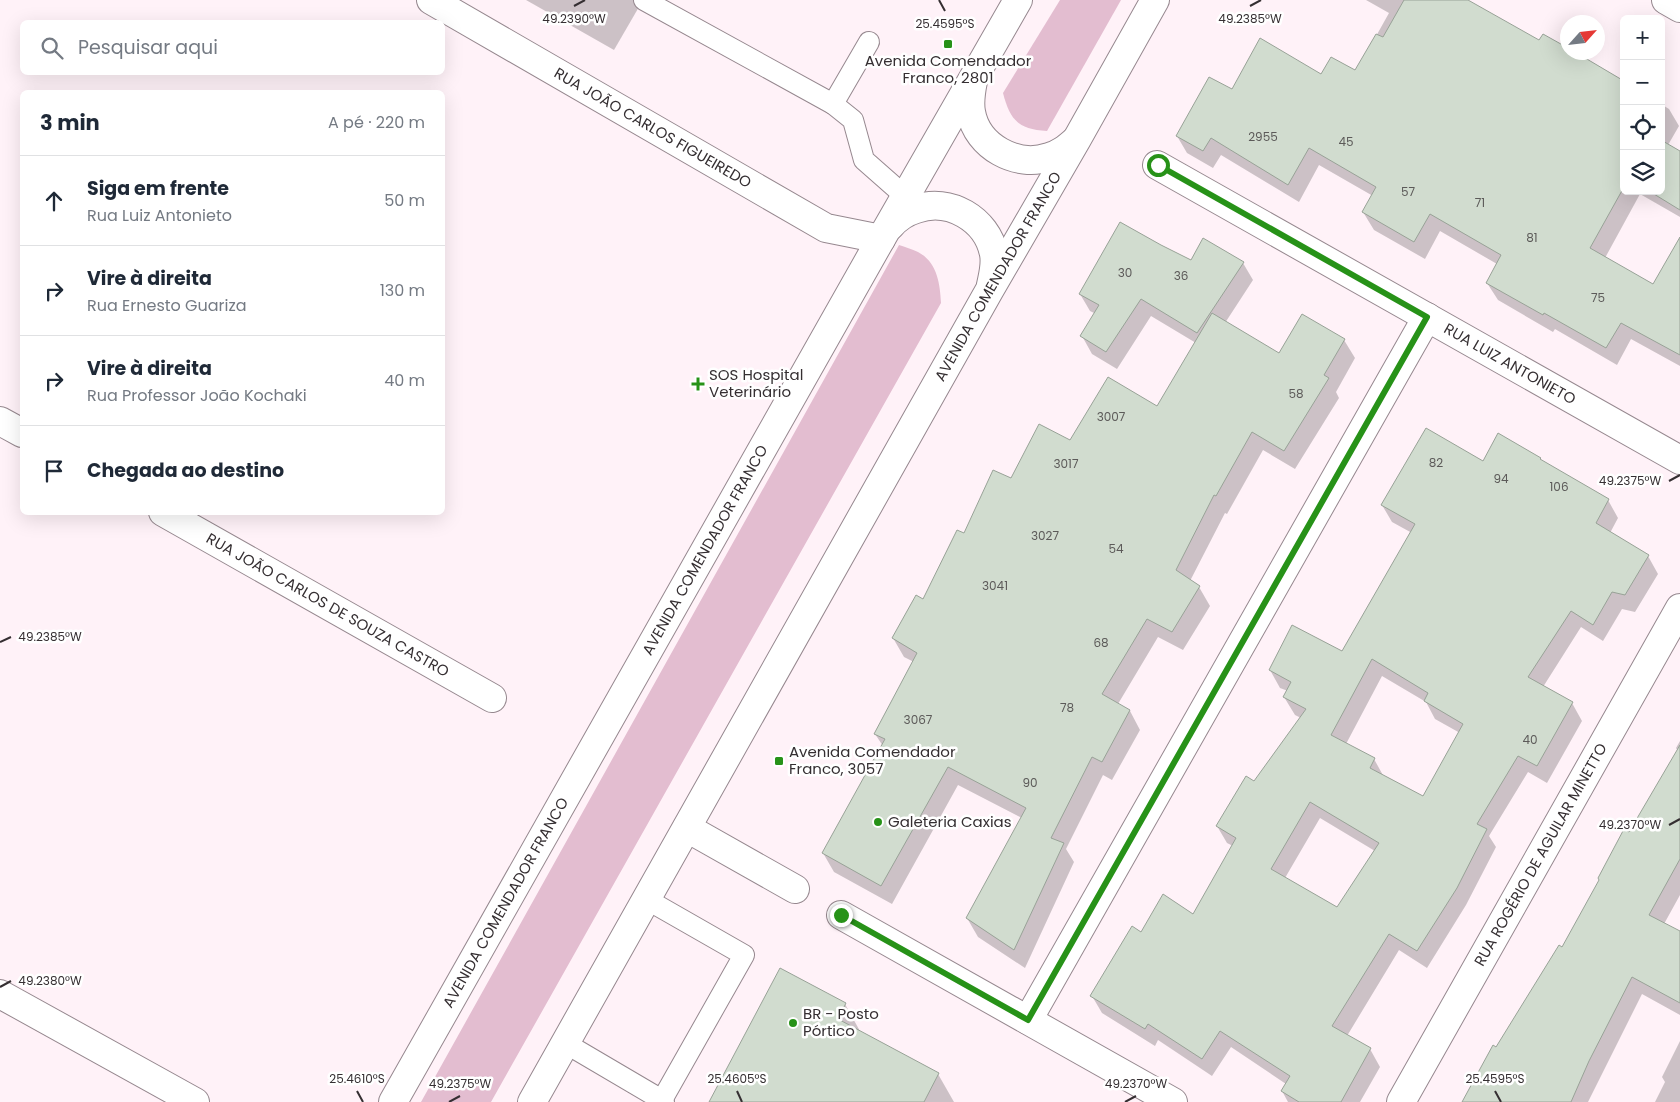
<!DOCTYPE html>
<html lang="pt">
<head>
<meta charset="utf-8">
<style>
  :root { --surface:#fff; --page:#f6f6f7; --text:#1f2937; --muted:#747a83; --line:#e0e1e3 }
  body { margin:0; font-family:Poppins,sans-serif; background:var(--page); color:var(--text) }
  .controls { position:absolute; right:15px; top:15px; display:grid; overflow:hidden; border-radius:8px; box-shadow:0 5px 20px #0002 }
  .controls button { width:45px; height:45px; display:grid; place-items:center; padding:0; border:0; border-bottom:1px solid var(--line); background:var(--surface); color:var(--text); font:25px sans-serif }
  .compass { position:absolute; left:1560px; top:15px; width:45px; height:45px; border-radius:50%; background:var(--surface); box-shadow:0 5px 20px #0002; rotate:63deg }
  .stop { position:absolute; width:15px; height:15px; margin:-11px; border:4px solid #279218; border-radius:50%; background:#fff }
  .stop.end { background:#279218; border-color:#fff; box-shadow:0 1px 5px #0008 }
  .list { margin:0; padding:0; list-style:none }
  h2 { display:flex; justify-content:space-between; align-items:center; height:65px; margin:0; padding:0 20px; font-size:21px }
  h2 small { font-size:16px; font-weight:400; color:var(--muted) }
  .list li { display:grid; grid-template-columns:32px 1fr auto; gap:15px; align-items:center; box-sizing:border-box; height:90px; padding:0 20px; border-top:1px solid var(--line) }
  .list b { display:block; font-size:19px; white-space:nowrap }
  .list p { margin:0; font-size:16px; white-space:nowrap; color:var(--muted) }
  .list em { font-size:16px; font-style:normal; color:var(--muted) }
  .icon { flex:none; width:28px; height:28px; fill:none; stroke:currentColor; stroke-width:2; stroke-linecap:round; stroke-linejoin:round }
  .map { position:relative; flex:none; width:1680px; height:1102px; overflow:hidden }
  .search { position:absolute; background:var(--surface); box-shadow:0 5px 20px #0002; left:20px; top:20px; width:425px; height:55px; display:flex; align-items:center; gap:12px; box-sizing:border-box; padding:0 18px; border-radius:8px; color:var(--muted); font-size:19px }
  .panel { position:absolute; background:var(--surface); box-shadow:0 5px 20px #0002; left:20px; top:90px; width:425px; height:425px; border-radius:8px }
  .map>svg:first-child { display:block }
  .green { fill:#e3bdd0 }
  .shadow { fill:#0003; fill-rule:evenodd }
  .building { fill:#d1dccf; stroke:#98a297; fill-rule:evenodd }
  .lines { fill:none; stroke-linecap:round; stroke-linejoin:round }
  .service-casing { stroke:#96888f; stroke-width:22 }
  .minor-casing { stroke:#96888f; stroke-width:30 }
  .tertiary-casing { stroke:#96888f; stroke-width:30 }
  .trunk-casing { stroke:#96888f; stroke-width:30 }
  .service { stroke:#fff; stroke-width:20 }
  .minor { stroke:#fff; stroke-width:28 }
  .tertiary { stroke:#fff; stroke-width:28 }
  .trunk { stroke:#fff; stroke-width:28 }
  .route { stroke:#279218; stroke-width:6 }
  .ticks { fill:none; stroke:#352f32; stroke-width:2 }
  .poi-dot { fill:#279218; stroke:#fff; stroke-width:2 }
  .labels { text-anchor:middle; stroke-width:5; stroke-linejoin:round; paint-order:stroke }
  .number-label { font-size:12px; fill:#5c5a59 }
  .poi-label { font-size:15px; fill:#352f32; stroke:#fff; text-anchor:start }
  .street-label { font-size:15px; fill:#352f32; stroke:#fff }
  .ticks-label { font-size:12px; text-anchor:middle; fill:#352f32; stroke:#fff; stroke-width:5; stroke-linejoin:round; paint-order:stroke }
</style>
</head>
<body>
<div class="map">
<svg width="1680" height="1102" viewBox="0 0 1680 1102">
  <rect width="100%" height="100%" fill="#fff2f8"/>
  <g class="green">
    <path d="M1060,0H1121L1047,131C1018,129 1010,120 1003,93Z"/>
    <path d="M899,245C905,247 912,249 918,252C937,262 940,283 941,303L491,1102H421Z"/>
  </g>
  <g class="shadow">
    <path d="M526,0H643L614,50Z"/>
    <path d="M1366,0H1457L1540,42L1568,52L1624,82V191H1661V104L1669,109L1679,126L1668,145L1680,152V217L1640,194L1605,258L1654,286L1680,239V366L1631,339L1617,365L1555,329L1553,332L1498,300L1487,283L1497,264L1440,231L1425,259L1374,230L1363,212L1373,196L1319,165L1299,202L1221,155L1213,168L1187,153L1177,136L1232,90L1356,72L1389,13Z"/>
    <path d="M1161,246L1192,261L1243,263L1253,280L1225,323L1280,355L1344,340L1355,358L1336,392L1339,398L1295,469L1263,450L1227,514L1225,513L1190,581L1199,587L1210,606L1183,650L1158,637L1118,704L1130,711L1140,730L1112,780L1103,775L1066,849L1074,862L1025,968L978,937L967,918L1022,818L958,785L892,904L834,872L823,853L883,746L875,734L914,662L904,657L893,638L924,601L964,535L1012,480L1071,441L1157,408L1196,343L1151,316L1117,369L1092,354L1082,336L1096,314L1090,311L1080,294Z"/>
    <path d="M1483,463L1608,500L1618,518L1610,533L1648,556L1658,574L1635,612L1622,609L1603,641L1581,627L1543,687L1572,703L1582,721L1547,783L1528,772L1489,836L1496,847L1466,905L1427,968L1399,950L1347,1036L1370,1049L1380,1067L1360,1102H1288L1282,1091L1286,1084L1231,1047L1212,1076L1158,1040L1155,1046L1102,1013L1092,996L1142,934L1194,916L1233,846L1227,843L1217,826L1254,783L1301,718L1295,715L1284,697L1288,691L1280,688L1270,670L1342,653L1412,533L1392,522L1382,505ZM1382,676L1426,702L1435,719L1460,733L1424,797L1384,777L1374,759L1346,744ZM1320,818L1375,851L1338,908L1285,878Z"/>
    <path d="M1680,741V895L1664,924L1680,932V1015L1642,994L1588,1102H1463L1496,1049L1563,949L1678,751L1676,748Z"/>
    <path d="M845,1004L861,1033L938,1074L954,1102H710Z"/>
    <path d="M1680,1041V1102H1655L1665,1082L1662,1077Z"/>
  </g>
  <g class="building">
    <path d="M1404,0H1468L1539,40L1543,34L1568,48V52H1575L1624,81V187L1590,248L1653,284L1680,237V355L1621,323L1606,348L1544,313L1543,315L1486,283L1501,255L1430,214L1414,242L1362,212L1376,187L1309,148L1288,185L1211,138L1203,151L1176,136L1209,77L1232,89L1260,38L1321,74L1331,57L1355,70L1376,34L1383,37Z"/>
    <path d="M1661,140L1680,151V210L1649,191H1661Z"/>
    <path d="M1120,222L1161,245L1191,260L1203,238L1244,262L1197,333L1141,299L1106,352L1080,336L1099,305L1079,294Z"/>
    <path d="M1212,313L1279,353L1302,314L1345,339L1324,375L1329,378L1284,451L1252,432L1216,496L1214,495L1176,570L1200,586L1172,632L1147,619L1102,694L1130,710L1102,762L1092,757L1051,838L1064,843L1014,950L966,918L1026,808L948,767L881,886L822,853L885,739L874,734L917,653L892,638L916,595L923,599L957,530L964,533L993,470L1011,478L1039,424L1070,440L1108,377L1157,406Z"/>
    <path d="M1426,428L1483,461L1498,433L1541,458L1540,459L1609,499L1596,523L1649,555L1625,595L1612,592L1593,625L1571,611L1528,677L1573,702L1537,766L1518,756L1477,824L1487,829L1457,888L1417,951L1389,934L1332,1026L1371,1048L1341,1102H1299L1281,1091L1290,1076L1220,1031L1202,1059L1148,1024L1145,1029L1090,996L1132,926L1141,932L1163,894L1193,914L1236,838L1216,826L1246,776L1254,781L1306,709L1283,697L1291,682L1269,670L1292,625L1342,651L1415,524L1381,505ZM1372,659L1428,693L1424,701L1463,724L1423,796L1370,768L1375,758L1331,735ZM1310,802L1379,843L1337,907L1271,869Z"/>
    <path d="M1680,745V859L1649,915L1680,931V1003L1632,977L1589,1061L1571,1102H1462L1493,1045L1496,1047L1559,945L1562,947L1599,880L1598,878L1624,829L1629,832Z"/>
    <path d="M780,968L846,1003L838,1019L939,1073L924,1102H709Z"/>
  </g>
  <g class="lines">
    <defs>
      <g id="service">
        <path d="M644,0L833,104"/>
        <path d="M869,42L833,104L853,120L864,160L906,197"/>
        <path d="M646,899L744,955L662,1100"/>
        <path d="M565,1043L662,1100L664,1102"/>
      </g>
      <g id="minor">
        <path id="s1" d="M431,0L826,228L881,239"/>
        <path id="s2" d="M1157,165L1680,460"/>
        <path d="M0,421L22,433"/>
        <path id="s3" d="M163,512L492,698"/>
        <path d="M687,828L795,889"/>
        <path d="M841,915L1173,1102"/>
        <path d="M0,994L195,1102"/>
        <path d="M1028,1020L1427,317"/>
        <path id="s4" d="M1401,1102L1680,608"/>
      </g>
      <path id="tertiary" d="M1666,0L1680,8"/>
      <g id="trunk">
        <path d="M973,81C971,91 969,101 971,112C977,147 1017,168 1049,157C1060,154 1067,148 1075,141"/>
        <path d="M890,226C897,218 906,212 916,209C949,197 987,219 994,254C996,265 993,275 991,285"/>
        <path id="s5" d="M393,1102L881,239L1018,0"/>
        <path id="s6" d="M532,1102L989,291L1077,139L1155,0"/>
      </g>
    </defs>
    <use href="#service" class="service-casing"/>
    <use href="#minor" class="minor-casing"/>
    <use href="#tertiary" class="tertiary-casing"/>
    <use href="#trunk" class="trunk-casing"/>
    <use href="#service" class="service"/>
    <use href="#minor" class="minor"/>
    <use href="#tertiary" class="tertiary"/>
    <use href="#trunk" class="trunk"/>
  </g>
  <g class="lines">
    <path class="route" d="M841,915L1028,1020L1427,317L1158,165"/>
  </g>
  <path class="ticks" d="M939,0L945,11M574,6L585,0M1250,6L1261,0M1669,481L1680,475M0,642L11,637M1669,825L1680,819M0,987L11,981M357,1091L363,1102M737,1091L742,1102M1495,1091L1501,1102M449,1102L460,1096M1125,1102L1136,1096"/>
  <g class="poi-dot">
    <rect x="943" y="39" width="10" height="10" rx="2.5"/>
    <path d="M695.5 376.5h5v5h5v5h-5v5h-5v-5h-5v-5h5z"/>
    <rect x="774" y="756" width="10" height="10" rx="2.5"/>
    <circle cx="878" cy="822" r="5"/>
    <circle cx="793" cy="1023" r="5"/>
  </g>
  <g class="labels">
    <g class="number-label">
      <text x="1263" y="141">2955</text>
      <text x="1346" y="146">45</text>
      <text x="1408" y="196">57</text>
      <text x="1480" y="207">71</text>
      <text x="1532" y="242">81</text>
      <text x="1125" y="277">30</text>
      <text x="1181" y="280">36</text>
      <text x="1598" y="302">75</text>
      <text x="1296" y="398">58</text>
      <text x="1111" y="421">3007</text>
      <text x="1436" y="467">82</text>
      <text x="1066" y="468">3017</text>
      <text x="1501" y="483">94</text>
      <text x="1559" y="491">106</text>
      <text x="1045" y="540">3027</text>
      <text x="1116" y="553">54</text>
      <text x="995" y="590">3041</text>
      <text x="1101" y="647">68</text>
      <text x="1067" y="712">78</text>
      <text x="918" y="724">3067</text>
      <text x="1530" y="744">40</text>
      <text x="1030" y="787">90</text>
    </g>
    <g class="poi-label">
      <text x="948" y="66" text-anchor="middle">Avenida Comendador<tspan x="948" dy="17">Franco, 2801</tspan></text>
      <text x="709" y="380">SOS Hospital<tspan x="709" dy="17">Veterinário</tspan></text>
      <text x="789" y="757">Avenida Comendador<tspan x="789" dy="17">Franco, 3057</tspan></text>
      <text x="888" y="827">Galeteria Caxias</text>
      <text x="803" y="1019">BR - Posto<tspan x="803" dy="17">Pórtico</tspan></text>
    </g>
    <g class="street-label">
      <text dy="5" stroke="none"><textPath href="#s1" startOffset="256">RUA JOÃO CARLOS FIGUEIREDO</textPath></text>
      <text dy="5" stroke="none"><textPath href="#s6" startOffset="948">AVENIDA COMENDADOR FRANCO</textPath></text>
      <text dy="5" stroke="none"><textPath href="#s2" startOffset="405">RUA LUIZ ANTONIETO</textPath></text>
      <text dy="5" stroke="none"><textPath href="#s5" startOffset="634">AVENIDA COMENDADOR FRANCO</textPath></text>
      <text dy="5" stroke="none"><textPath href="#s3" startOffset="189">RUA JOÃO CARLOS DE SOUZA CASTRO</textPath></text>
      <text dy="5" stroke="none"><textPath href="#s4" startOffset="284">RUA ROGÉRIO DE AGUILAR MINETTO</textPath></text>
      <text dy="5" stroke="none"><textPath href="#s5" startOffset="229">AVENIDA COMENDADOR FRANCO</textPath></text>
    </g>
  </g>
  <g class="ticks-label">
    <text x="1250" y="23">49.2385°W</text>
    <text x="574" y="23">49.2390°W</text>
    <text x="945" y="28">25.4595°S</text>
    <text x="1630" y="485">49.2375°W</text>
    <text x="50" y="641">49.2385°W</text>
    <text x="1630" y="829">49.2370°W</text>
    <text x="50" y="985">49.2380°W</text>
    <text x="357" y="1083">25.4610°S</text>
    <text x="737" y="1083">25.4605°S</text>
    <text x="1495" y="1083">25.4595°S</text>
    <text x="460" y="1088">49.2375°W</text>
    <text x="1136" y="1088">49.2370°W</text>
  </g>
</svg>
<div class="controls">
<button>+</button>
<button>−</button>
<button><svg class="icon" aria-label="locate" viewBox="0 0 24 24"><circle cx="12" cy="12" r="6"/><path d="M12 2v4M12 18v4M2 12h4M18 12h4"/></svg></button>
<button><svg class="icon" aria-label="layers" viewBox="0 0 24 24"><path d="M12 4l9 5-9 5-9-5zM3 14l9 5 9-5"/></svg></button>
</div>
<svg class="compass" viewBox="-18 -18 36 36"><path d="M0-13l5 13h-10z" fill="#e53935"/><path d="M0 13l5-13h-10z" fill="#747a83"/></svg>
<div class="stop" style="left:1158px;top:165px"></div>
<div class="stop end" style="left:841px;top:915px"></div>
<div class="search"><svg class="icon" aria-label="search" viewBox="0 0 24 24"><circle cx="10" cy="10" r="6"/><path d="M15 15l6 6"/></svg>Pesquisar aqui</div>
<section class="panel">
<h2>3 min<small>A pé · 220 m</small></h2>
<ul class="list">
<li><svg class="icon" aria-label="ahead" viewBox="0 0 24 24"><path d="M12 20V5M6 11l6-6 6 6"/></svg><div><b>Siga em frente</b><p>Rua Luiz Antonieto</p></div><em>50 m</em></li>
<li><svg class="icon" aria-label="right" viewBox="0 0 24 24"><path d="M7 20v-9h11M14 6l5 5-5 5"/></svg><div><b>Vire à direita</b><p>Rua Ernesto Guariza</p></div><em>130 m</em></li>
<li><svg class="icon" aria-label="right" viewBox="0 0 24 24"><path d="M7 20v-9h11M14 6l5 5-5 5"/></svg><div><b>Vire à direita</b><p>Rua Professor João Kochaki</p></div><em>40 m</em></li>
<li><svg class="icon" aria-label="arrive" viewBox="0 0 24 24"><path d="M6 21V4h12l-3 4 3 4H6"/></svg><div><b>Chegada ao destino</b></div></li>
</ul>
</section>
</div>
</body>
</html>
